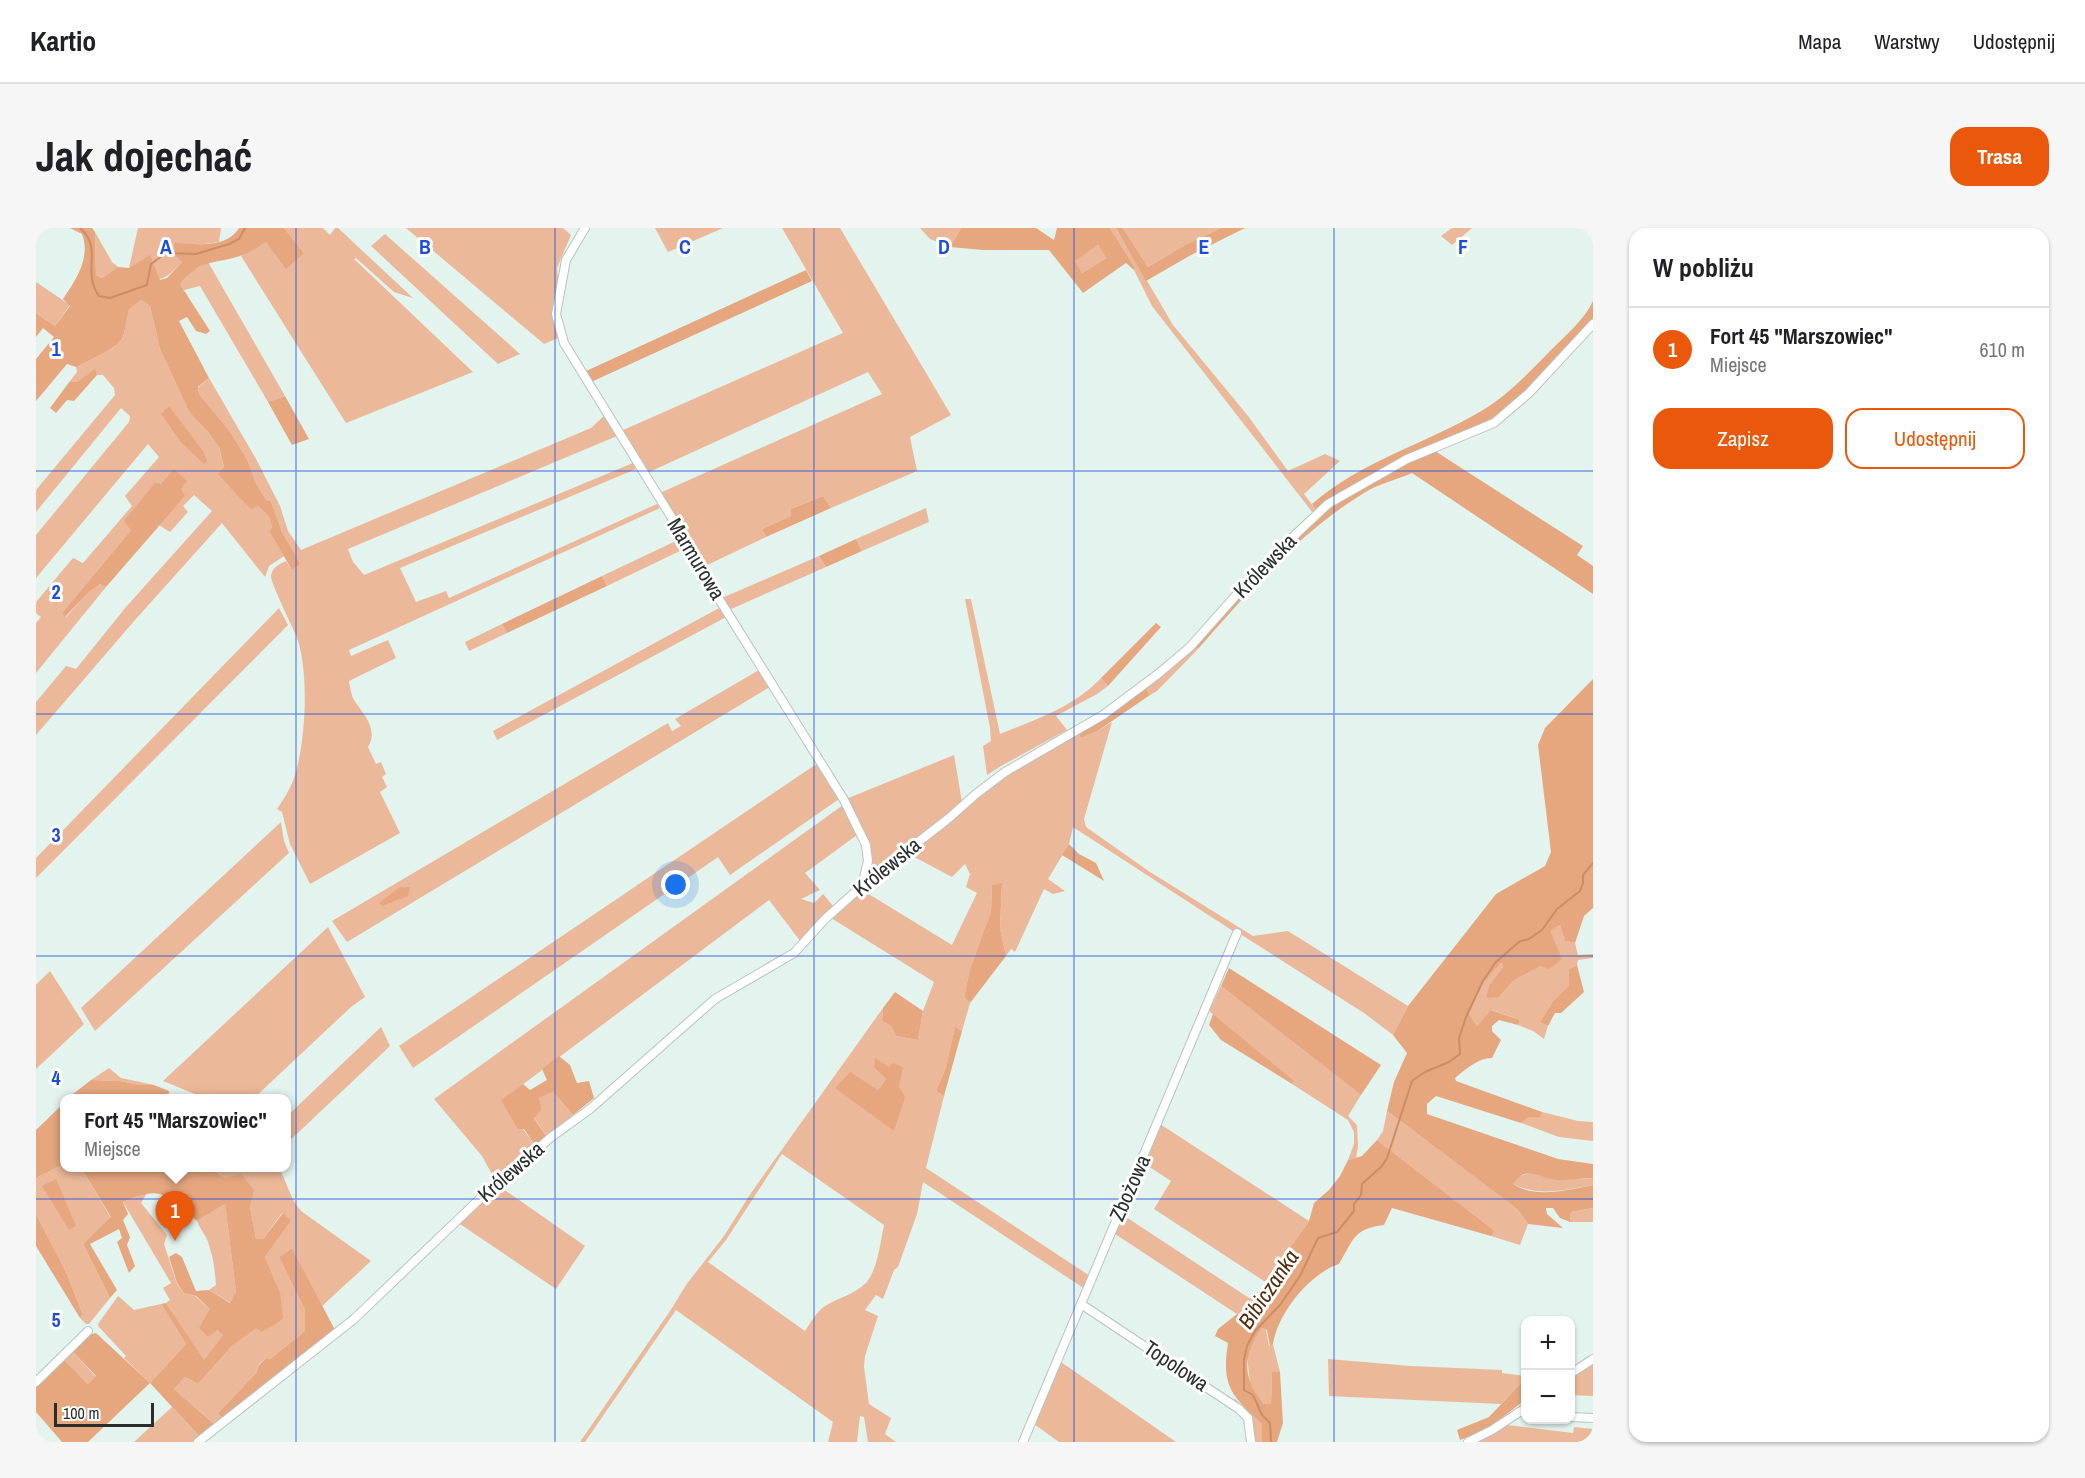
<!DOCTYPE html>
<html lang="pl">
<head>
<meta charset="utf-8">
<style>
  :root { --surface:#fff; --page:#f6f6f6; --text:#202124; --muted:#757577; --line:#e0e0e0; --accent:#ea580c }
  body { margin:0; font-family:"Archivo Narrow",sans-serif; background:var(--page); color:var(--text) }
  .controls { position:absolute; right:18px; bottom:18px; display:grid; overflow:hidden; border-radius:12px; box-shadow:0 2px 4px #0004 }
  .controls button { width:54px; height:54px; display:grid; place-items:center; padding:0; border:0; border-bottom:2px solid var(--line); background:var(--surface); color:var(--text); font:30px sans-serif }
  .scale { position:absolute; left:18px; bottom:15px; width:100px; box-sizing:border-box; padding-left:6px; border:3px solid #272e2c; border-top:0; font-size:16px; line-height:21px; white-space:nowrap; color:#272e2c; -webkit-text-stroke:4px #fff; paint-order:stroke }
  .you { position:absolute; left:640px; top:657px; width:21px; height:21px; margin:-15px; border:4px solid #fff; border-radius:50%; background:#1a73e8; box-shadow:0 0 0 9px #1a73e833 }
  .badge { display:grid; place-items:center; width:39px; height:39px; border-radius:50%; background:var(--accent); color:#fff; font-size:20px; font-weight:700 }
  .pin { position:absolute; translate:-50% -50px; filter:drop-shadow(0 2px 3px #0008) }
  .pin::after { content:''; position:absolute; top:32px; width:21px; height:18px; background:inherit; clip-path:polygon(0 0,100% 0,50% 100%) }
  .popup { position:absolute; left:24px; top:866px; width:231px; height:78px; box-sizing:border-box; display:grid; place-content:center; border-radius:12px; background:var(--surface); filter:drop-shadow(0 2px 4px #0005); font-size:20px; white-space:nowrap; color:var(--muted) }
  .popup b { font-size:22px; color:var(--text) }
  .popup::after { content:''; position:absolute; left:50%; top:100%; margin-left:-12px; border:12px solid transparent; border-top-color:var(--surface) }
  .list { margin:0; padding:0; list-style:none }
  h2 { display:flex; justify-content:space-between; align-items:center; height:78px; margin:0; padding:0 24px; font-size:26px }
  h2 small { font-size:20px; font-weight:400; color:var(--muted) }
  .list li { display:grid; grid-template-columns:39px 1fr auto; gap:18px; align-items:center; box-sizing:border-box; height:84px; padding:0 24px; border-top:2px solid var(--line) }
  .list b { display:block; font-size:22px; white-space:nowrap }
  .list p { margin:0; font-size:20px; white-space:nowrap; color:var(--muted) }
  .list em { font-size:20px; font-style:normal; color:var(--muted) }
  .actions { display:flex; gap:12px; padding:18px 24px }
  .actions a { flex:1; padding:14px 0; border:2px solid var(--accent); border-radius:18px; text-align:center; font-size:21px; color:var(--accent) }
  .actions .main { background:var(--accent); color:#fff }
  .map { position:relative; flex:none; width:1557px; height:1214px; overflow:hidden; border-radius:18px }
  header { display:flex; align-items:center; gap:36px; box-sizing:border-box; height:84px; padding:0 30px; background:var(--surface); border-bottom:2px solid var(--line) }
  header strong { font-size:28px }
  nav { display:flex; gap:33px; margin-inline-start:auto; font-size:21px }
  .intro { display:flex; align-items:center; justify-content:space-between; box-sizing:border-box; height:144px; padding:0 36px }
  h1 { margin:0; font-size:42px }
  .button { padding:15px 27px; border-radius:18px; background:var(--accent); color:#fff; font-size:21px; font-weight:700 }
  main { display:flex; gap:36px; padding:0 36px }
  aside { flex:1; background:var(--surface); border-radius:18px; box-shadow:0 2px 4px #0004 }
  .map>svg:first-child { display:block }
  .green { fill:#ebb899; fill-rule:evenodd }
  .forest { fill:#e6a77f; fill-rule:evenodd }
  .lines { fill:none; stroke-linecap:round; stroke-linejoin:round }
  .stream { stroke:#cb8d66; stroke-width:2 }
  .minor-casing { stroke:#b5c5c1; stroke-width:10 }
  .minor { stroke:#fff; stroke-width:8 }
  .grid { fill:none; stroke:#1d4ed8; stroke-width:1.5; stroke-opacity:0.55 }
  .labels { text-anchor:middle; stroke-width:6; stroke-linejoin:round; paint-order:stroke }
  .street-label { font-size:21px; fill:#272e2c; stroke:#fff }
  .water-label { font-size:22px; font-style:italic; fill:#542b0d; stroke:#fff }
  .grid-label { font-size:20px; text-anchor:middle; font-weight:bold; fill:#1d4ed8; stroke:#fff; stroke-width:6; stroke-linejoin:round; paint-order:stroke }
</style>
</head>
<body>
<header>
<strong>Kartio</strong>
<nav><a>Mapa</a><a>Warstwy</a><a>Udostępnij</a></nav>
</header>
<div class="intro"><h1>Jak dojechać</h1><a class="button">Trasa</a></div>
<main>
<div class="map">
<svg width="1557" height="1214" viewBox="0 0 1557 1214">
  <rect width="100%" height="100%" fill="#e3f3ee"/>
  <g class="green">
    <path d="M102,0H185L183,14L169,16H138L146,34C122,59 124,52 93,40Z"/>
    <path d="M248,0H287L294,7L299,0H302L377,70L358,64L320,30L318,31L437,144L310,195L205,28L230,14L268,25Z"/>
    <path d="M370,0H527L535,7L521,40L522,50L518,69L520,73L519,98L522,110L508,116Z"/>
    <path d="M619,0H687L632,24Z"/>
    <path d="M746,0H804L915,187L874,209L881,243L795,280L787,268L755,281V288L726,301L730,309L667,339L624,265L846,166L832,144L611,245L585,203L807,105Z"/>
    <path d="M884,0H925L914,19L894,11Z"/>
    <path d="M1074,0H1080L1137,97L1212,188L1252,243L1289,226L1304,233L1268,266L1280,282L1277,285L1116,78L1098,42L1099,40Z"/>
    <path d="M1087,0H1185L1149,17L1112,39Z"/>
    <path d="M1416,0H1436L1416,17L1405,8Z"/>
    <path d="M59,4L76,34L82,39L66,50L60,47Z"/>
    <path d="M349,6L484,126L462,136L335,18Z"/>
    <path d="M1062,17L1072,30L1046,45L1038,33Z"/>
    <path d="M172,34L249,168L232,174L164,58L148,62L144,56L156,43Z"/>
    <path d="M0,54L34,77L19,98L0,85Z"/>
    <path d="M105,72L114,78L124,121L153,184L171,203L183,219L188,240L183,245L215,282L222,278L233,289L236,299L233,303L248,328L233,338L229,349L186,295L99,392L0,507V474L30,438L40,441L90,379L176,283L158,267L147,278L152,284L134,304L123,297L149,268L95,302L26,385L30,389L52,365L64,356L70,359L0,445V395L5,389L0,385V374L37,330L47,335L96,278L89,268L123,229L112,216L0,350V307L93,194L94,188L85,180L0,284V262L79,167L78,160L67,147H61L59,142L41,154L34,153L41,144L40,139C50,134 81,120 86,111C90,103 90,90 92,81Z"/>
    <path d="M173,150L220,231L244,278L252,303L265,322L555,200L569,187L581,208L312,321L317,334L328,347L597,235L600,241L364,340L380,374L410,363L413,370L621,276L624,280L313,422L315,428L352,412L360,430L313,453C314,459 315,467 318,472C327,486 343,501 332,519L340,536L345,534L350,546L346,549L351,559L344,564L364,605L274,656L254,616L246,584L241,581C247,572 253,563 257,553C270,518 274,442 260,407C256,398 234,353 235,348C236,339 244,336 250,333L256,342L263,336L246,304L235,273L230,272L219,253L211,231L193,202L163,166L162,160Z"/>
    <path d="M890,280L893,294L826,323L820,311Z"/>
    <path d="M644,311L650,320L571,358L566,348Z"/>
    <path d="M783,328L790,339L693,382L686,370Z"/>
    <path d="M929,371H935L964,506C1001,491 1038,479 1065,450L1072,458L1061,466L1020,488L1031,502L965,538L951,547L947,518L955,513L954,500Z"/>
    <path d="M685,379L692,388L461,512L457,503Z"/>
    <path d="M243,380L252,397L0,650V630Z"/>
    <path d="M466,396L471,405L433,423L429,414Z"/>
    <path d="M1158,416L1162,421L1121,463L1114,467L1110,460Z"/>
    <path d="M723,442L734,459L311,714L296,693L632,495L636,503L645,498L639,491Z"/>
    <path d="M1076,494L1048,591L1050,599L1114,644L1217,708L1252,703L1372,778L1357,807L1328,785L1201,704L1197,703L1037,599L1033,616L1012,651L1029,663L1017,666L1008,661L979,724L975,721L970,728L964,701L966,656L956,657L955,683L934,741L928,769L934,775L926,803L919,800L910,839L900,863L908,868L890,940L1054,1048L1049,1061L887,954L881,986L862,1039L858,1042L847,1071L840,1067L829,1082L842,1088L829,1128L828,1139L833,1176L855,1190L849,1206L860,1214H832L828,1189L824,1188L821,1214H792L797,1194L640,1082L549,1214H544L636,1080L650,1057L688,1008L715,965L847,780L846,793L855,798L860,808L882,812L887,783L898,754L795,690L826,662L916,717L941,665L930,659L934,646L929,636L916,649L871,625L971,546L1042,505L1045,510L1063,502ZM840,831C871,851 861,870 858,903L842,862L850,851L838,840ZM746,926L848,997C844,1015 842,1041 830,1055C819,1066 802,1070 789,1078C780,1084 775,1094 769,1103L672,1034L690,1012Z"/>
    <path d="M918,527L926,574L911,589L836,647L832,644L834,632L810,571Z"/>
    <path d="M782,535L803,571L694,647L682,629L377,840L363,818Z"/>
    <path d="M807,577L821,607L769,645L784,662L765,671L778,675L787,666L798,679L765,714L733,672L466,872L500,919L461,952L458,950L446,928L398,871Z"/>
    <path d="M245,594L248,613L253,625L59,803L45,780Z"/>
    <path d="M1524,697L1529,713L1539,715L1542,727L1557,726V730L1542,732L1541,737L1533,741V757L1517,773L1504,794L1512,798L1508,811L1497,803L1482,797L1484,792L1456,782L1441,798L1433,786L1447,755L1465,735L1467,739L1454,756L1463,769L1477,753L1505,738L1513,703Z"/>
    <path d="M292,699L329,769L315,779L218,870H178L164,868L127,853Z"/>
    <path d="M14,743L48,796L0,841V757Z"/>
    <path d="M1185,758L1325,867L1312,888L1321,897L1322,918L1320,930L1312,932L1318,916V904L1312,892L1256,856L1257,853L1173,783Z"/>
    <path d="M345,799L354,818L250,916V889Z"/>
    <path d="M73,840L85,850L118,857H103L84,853L55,852Z"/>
    <path d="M517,862L537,887L510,908L498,889L506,881L503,870Z"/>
    <path d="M1351,883L1481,981L1492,996L1484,1017L1455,1008L1459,1003L1341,912L1347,903Z"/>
    <path d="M1506,884L1542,893L1557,894V913L1523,909L1485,895L1491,889H1503Z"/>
    <path d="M1124,896L1273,993L1256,1017L1250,1021C1246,1036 1242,1045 1231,1055L1118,981L1135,953L1106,934Z"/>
    <path d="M28,936V940H45L75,990L47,1016L74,1070L53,1096H50L44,1090L47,1087L30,1044L0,986V950Z"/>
    <path d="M172,940H243C251,954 254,971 265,983L335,1033L286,1078L256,1020L243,1029L269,1082V1103L234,1131H229L223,1136L220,1145L182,1185L187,1192L179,1197L138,1161L149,1149L162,1156L196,1118L220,1099L244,1064L229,1029L255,993L246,985L227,1011H220L214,978L190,950Z"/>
    <path d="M1497,944L1518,952L1557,950V957C1530,962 1502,969 1477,956L1481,949Z"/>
    <path d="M463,958L549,1018L520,1061L421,994Z"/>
    <path d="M111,965L105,975L131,1007L128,1016L141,1056L148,1065L159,1068L174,1081L181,1102L187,1107L168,1133L130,1075L134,1072L127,1060L135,1055L87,974Z"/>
    <path d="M189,976L200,1064L195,1075L173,1062L180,1057C179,1042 177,1028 172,1014C170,1007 164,1001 161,993Z"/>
    <path d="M1557,980V994H1534L1535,984Z"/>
    <path d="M1084,985L1213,1070L1217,1068L1218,1072L1225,1074L1231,1079C1224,1087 1210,1089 1201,1086L1076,1004Z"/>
    <path d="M82,1068L98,1082L125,1076L150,1116L114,1155L88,1130L90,1128L63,1099L62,1096Z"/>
    <path d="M1226,1100L1230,1102L1233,1118L1237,1116L1244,1144H1236L1235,1177L1228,1176L1217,1164L1214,1156L1211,1127L1214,1118Z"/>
    <path d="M36,1123L60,1149L52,1158L27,1131Z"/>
    <path d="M1292,1131L1375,1138L1466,1142V1145L1489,1148V1151L1465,1176L1293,1168Z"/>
    <path d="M1025,1134L1140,1214H1023L998,1196Z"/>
    <path d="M1557,1134V1168L1535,1167L1534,1149Z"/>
    <path d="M1199,1171L1226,1196V1214H1219L1216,1194L1196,1173Z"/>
    <path d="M136,1179L164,1209L159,1214H98Z"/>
    <path d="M1471,1197L1537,1205L1538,1199L1557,1201V1214H1441Z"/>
  </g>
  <g class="forest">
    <path d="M34,0H56L59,4L60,47L66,50L82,39L93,40L114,27L124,52L131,50L146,34L139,27L138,15C159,16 190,21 203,0H248L268,25L250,41L230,14C222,19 213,25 204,28C175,37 166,30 144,56L174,103L170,106L160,103L151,89L143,93L173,150L162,159L163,166L193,202L211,231L219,253L230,272L235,273L246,304L264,336L256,342L233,303L236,299L233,289L222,278L215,282L182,246L188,239L183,219L171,203L153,184L124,121L114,78L105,72L93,81C90,90 90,103 86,111C81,120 50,134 40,139L31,136L0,173V131L18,109L7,100L0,109V85L19,98L34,78L27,71C40,52 55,29 46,6Z"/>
    <path d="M925,0H1000L1018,12L1021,0H1074L1099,40L1098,42L1090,35L1047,65L1013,22H947L914,19ZM1062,17L1071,30L1046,45L1039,33Z"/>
    <path d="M1080,0H1087L1112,39L1149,17L1185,0H1209L1155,27L1110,53Z"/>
    <path d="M770,42L776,53L555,154L548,144Z"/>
    <path d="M1557,73V90L1549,99L1483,169L1457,190L1329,250L1294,271L1280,282L1276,276C1325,233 1392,215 1447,182C1474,166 1494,143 1516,121C1531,106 1548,92 1557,73Z"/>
    <path d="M59,141L61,147L38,173L31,172L20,185L14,180L34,153L41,154Z"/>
    <path d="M249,168L273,211L256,217L232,174Z"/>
    <path d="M133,178L167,223L171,233L168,236L145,214L125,186Z"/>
    <path d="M1399,223L1547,318L1541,327L1557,338V366L1376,245C1362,251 1346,255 1333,262C1265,302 1214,362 1162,421L1158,416L1226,341L1293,277L1371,233Z"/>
    <path d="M138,241L151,253L145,261L149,268L70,359L64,356L52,365L29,389L26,385L95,302L88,293L119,255L125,256Z"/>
    <path d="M787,268L795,280L730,309L726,301L755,288V281Z"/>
    <path d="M820,311L826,323L790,339L783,328Z"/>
    <path d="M566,348L571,358L471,405L466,396Z"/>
    <path d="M1120,395L1125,399L1072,458L1065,450Z"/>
    <path d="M1557,451V680L1548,688L1539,715L1529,713L1524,697L1514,703L1526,731L1513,741L1505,738L1477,753L1463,769L1450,770L1454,756L1467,739L1465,735L1447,755L1433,786L1441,798L1455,782L1484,792L1482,797L1463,792L1456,798V803L1465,812L1456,830C1442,830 1430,841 1419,850L1420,853L1506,884L1504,889H1492L1485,895L1400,868L1391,876V886L1522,931L1557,936V950C1545,950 1531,953 1519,952C1503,950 1490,936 1477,956C1500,971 1531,962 1557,957V980L1535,984L1534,994L1524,990L1517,980H1510L1511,986L1527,1000L1492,996L1481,981L1351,883L1358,854L1371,825L1357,807L1372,778L1460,666L1509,638L1515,624L1502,517L1509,500Z"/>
    <path d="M1110,460L1114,467L1063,502L1045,510L1042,505L1080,482Z"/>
    <path d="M1033,616L1043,626L1060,635L1068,653L1026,627Z"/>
    <path d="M966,655L964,701L970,728L934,775L928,769L934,741L955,683L956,657Z"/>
    <path d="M364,659H374L372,668L346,678L343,675Z"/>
    <path d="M1541,737L1548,764L1525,785H1519L1512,798L1504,794L1517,773L1533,757V741Z"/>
    <path d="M1193,740L1345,837L1325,867L1185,758Z"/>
    <path d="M859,764L887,783L882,812L860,808L855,798L846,793L847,780Z"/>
    <path d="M1177,786L1258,853L1256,856L1185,812L1173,797Z"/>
    <path d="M919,799L926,803L908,868L900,863L910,839Z"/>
    <path d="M523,828L534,837L541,855L553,853L558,870L537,887L517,863L503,870L506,881L498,890L510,908L500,919L488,901H482L465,872L487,856L494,862L511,852L506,841Z"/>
    <path d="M839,830L853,839L857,835L867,839L863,858L869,869L858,903L799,860L814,844L842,862L850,851L838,840Z"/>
    <path d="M55,852L84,853L103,857H118L133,863L132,870H32Z"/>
    <path d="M28,875V936L0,950V902Z"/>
    <path d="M1341,912L1459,1003L1455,1008L1356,980L1348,997C1317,1001 1318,1011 1303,1036C1273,1046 1242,1085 1237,1116L1234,1118L1231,1102L1226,1100C1206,1127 1206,1151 1228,1176H1235L1236,1144H1244L1247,1195L1241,1214H1226V1196C1196,1168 1185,1159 1192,1115L1179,1108L1182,1101L1201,1086C1210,1089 1224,1087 1230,1079L1225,1074L1217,1072V1068C1235,1052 1244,1045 1250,1021L1256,1017L1273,993L1278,975L1293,962L1304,948L1312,932L1326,928Z"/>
    <path d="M45,940H172L190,950L205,946L218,962L214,978L220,1011H227L247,985L255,993L229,1029L244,1064L247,1090L244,1093L226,1104L220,1100L196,1118L162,1156L149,1149L138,1161L179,1197L164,1209L114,1155L52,1214H26L0,1184V1159L27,1131L52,1157L60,1148L36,1123L53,1107L60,1105L114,1155L150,1116L125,1076L130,1075L168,1132L187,1107L181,1102L172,1109L163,1100L174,1081L160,1068L148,1065L141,1055L133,1029L140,1025L146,1029L160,1063L173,1062L194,1075L200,1064L189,976L161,993C149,981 130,961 111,966C103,967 95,971 87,974L92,986L87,992L94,1009L91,1017L99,1038L93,1045L81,1014L86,1010L83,1001L54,1016L81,1062L74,1070L47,1016L75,989Z"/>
    <path d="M20,951L40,998L33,1002L6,958Z"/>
    <path d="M0,986L30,1044L47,1087L44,1090L0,1018Z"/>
    <path d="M256,1020L299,1102L187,1192L182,1185L220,1145L223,1137L229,1131H234L269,1103V1082L243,1029Z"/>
    <path d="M1489,1151V1172L1450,1202L1424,1212L1421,1202L1453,1189Z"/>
  </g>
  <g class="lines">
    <g class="stream">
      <path d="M44,0C68,21 45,42 63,68L74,70L111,57L115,36L130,25L160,26L193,16L203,11L209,0"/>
      <path d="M1235,1214L1234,1195L1226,1187L1217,1167L1208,1162V1132L1211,1118L1219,1103L1244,1077L1264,1048L1282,1010L1301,1004L1318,983V976L1325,967L1326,956L1346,938L1351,930L1376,853L1389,844L1413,834L1424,826L1423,810L1430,789L1447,753L1459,735L1484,713L1493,711L1506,702L1521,681L1544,663L1547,655V647L1557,635"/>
    </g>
    <defs>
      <g id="minor">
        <path d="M549,0L530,32L520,86L528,115L647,308L665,342L808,572L830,617L832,633L826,658"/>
        <path d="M1045,1076L1203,1181L1212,1190L1215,1214"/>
        <path d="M1534,1146L1557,1131"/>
        <path d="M0,1154L52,1103"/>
        <path d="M1534,1189L1557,1190"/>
        <path d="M162,1214L318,1091L452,963L474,946L514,910L554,881L679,771L758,725L789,691L826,658L913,590L940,566L969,544L1067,487L1122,446L1154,419L1226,338L1292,276L1371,231L1458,195L1493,165L1557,96"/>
        <path d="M987,1214L1201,705"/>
        <path d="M1432,1214L1456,1202L1488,1181L1490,1177"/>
      </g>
    </defs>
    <use href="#minor" class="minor-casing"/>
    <use href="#minor" class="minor"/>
  </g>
  <path class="grid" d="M260,0V1214M519,0V1214M778,0V1214M1038,0V1214M1298,0V1214M0,243H1557M0,486H1557M0,728H1557M0,971H1557"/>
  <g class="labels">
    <g class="street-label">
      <text transform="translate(660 331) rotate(59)" y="7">Marmurowa</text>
      <text transform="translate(1229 338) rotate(-46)" y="7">Królewska</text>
      <text transform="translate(851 639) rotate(-39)" y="7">Królewska</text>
      <text transform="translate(475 944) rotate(-41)" y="7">Królewska</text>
      <text transform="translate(1094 960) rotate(-66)" y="7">Zbożowa</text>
      <text transform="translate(1140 1138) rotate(34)" y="7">Topolowa</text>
    </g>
    <g class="water-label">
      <text transform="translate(1232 1061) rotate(-56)" y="8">Bibiczanka</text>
    </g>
  </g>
  <g class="grid-label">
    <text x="130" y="26">A</text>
    <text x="389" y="26">B</text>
    <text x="649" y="26">C</text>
    <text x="908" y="26">D</text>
    <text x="1168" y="26">E</text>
    <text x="1427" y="26">F</text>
    <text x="20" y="128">1</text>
    <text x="20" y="371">2</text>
    <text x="20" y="614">3</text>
    <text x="20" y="857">4</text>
    <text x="20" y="1099">5</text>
  </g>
</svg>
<div class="controls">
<button>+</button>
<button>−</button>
</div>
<div class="scale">100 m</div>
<div class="you"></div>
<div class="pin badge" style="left:139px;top:1013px">1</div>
<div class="popup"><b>Fort 45 &quot;Marszowiec&quot;</b>Miejsce</div>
</div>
<aside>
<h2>W pobliżu<small></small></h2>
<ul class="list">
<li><span class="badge">1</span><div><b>Fort 45 &quot;Marszowiec&quot;</b><p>Miejsce</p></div><em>610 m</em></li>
</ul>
<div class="actions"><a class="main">Zapisz</a><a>Udostępnij</a></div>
</aside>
</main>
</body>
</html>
